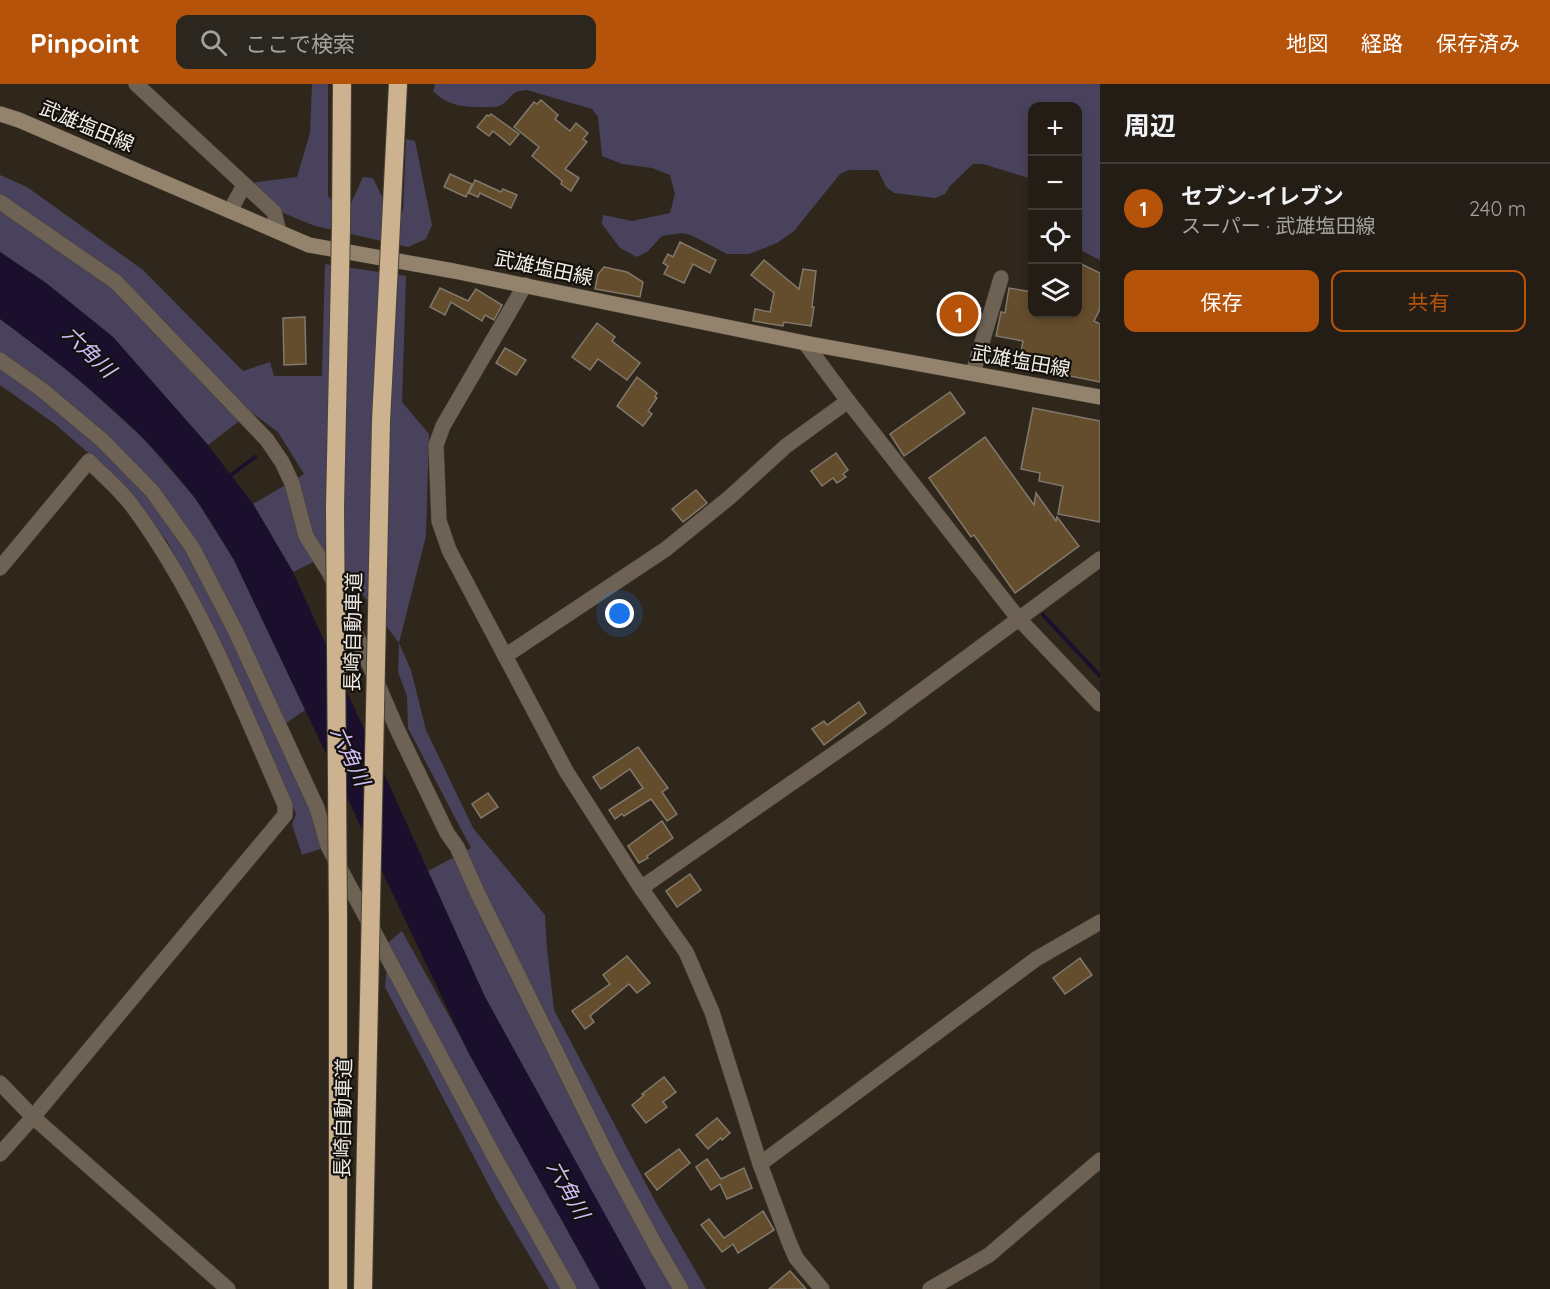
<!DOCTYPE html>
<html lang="ja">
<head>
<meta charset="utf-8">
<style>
  :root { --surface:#231d15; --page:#2b261e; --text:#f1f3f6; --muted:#a3a2a0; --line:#403b34; --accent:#b45309 }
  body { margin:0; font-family:Quicksand,"Noto Sans JP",sans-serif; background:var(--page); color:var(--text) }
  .controls { position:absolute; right:18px; top:18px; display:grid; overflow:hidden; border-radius:12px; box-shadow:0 3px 9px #0003 }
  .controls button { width:54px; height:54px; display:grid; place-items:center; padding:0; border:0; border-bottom:2px solid var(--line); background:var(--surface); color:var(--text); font:30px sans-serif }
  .you { position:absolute; left:620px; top:530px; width:21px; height:21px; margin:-15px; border:4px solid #fff; border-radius:50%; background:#1a73e8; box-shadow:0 0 0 9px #1a73e833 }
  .badge { display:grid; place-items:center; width:39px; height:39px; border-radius:50%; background:var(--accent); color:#fff; font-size:20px; font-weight:700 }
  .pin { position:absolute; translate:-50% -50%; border:3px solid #fff; box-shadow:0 2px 6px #0006 }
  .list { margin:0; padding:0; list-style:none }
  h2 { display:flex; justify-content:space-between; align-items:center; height:78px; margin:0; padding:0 24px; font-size:26px }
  h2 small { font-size:20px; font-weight:400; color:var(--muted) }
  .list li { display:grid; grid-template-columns:39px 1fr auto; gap:18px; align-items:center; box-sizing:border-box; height:90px; padding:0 24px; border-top:2px solid var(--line) }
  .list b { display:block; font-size:22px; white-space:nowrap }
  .list p { margin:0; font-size:20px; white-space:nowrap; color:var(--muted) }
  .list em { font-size:20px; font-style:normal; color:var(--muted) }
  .actions { display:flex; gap:12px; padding:18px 24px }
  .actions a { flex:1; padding:14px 0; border:2px solid var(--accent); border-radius:12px; text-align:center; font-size:21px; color:var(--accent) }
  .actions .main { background:var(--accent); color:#fff }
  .icon { flex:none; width:33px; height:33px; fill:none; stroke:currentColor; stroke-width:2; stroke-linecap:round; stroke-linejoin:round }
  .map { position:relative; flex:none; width:1100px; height:1205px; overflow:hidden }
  header { display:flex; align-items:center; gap:36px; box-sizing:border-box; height:84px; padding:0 30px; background:var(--accent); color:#fff }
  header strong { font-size:28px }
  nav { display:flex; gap:33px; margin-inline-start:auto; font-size:21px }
  .search { width:420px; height:54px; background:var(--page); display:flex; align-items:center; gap:15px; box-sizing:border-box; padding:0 21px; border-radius:12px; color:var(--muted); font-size:22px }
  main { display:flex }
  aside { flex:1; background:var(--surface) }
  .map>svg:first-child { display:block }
  .green { fill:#49425c }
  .water { fill:#1a0f2d }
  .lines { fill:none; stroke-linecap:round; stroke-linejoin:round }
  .stream { stroke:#1a0f2d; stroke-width:4 }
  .building { fill:#644d2c; stroke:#82786b; stroke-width:1.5 }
  .street-casing { stroke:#4a4238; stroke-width:16 }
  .secondary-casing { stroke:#4a4238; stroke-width:16 }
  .highway-casing { stroke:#4a4238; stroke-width:20 }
  .street { stroke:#6d6254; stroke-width:15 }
  .secondary { stroke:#93836c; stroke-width:15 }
  .highway { stroke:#ccb28e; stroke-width:18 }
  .highway-bridge-casing { stroke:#4a4238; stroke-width:20; stroke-linecap:butt }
  .highway-bridge { stroke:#ccb28e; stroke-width:18 }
  .labels { text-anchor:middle; stroke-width:4.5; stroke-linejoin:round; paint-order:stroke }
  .street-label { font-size:20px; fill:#f0ebe4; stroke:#14100c }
  .water-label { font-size:21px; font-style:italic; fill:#d0befc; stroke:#14100c }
</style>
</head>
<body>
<header>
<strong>Pinpoint</strong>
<div class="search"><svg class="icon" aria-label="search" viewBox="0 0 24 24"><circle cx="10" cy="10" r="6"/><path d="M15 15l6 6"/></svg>ここで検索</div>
<nav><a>地図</a><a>経路</a><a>保存済み</a></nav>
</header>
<main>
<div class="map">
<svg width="1100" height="1205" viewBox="0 0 1100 1205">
  <rect width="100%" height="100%" fill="#2f271c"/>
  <g class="green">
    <path d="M312,0H328V112L337,122L351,119L363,93L373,94L390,129L403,127L406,55L415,57L432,141L426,155L408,163L315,142L281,128L249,99L297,93L310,49Z"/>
    <path d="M435,0H1100V176L1078,165V22H1032V95L983,80H973L950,102L945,110L935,114L894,109L886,103L878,86H849L840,90L794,147L777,159L749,170H727L691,151L682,149L662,152L647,168L637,173L620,164L602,140L603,131L632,137L670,129L675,110L670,91L652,84L622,80L602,72L598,33L592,25L527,6C508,7 512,16 499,22C493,24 486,23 480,23C461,23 447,21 433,7Z"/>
    <path d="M0,91L27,103L143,186L243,287L270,278L274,292H322L325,180L406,192L402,318L429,350L426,452L399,559L411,586L426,646L473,744L545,831L547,865L554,926L655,1117L706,1205H646L485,913L428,787L471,764L408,644L407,612L398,588L399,559L332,469L293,488L253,420L304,390L278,348L251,328L208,361L113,253L46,199L0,168Z"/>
    <path d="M0,235L67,285L144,355L195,414L234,476L305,626L275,647L313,726L323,764L302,771L292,740L296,730L216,550L167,457L115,392L55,340L0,301Z"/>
    <path d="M402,847L600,1205H549L496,1115L385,903L389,858Z"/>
  </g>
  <path class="water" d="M0,168L46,199L113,253L208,361L253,420L293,488L485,913L646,1205H600L468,968L234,476C221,455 209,433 195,414C142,343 70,287 0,235Z"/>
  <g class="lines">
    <g class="stream">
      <path d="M227,394L255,373"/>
      <path d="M1043,531L1100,592"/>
    </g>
  </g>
  <g class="building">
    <path d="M541,16L558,31L555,35L570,47L576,39L588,49L583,55L587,58L565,85L579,94L571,107L561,100L562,97L532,72L539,63L514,43L534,18L537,20Z"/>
    <path d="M491,30L519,50L510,61L493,47L489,52L477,43L487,31L489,32Z"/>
    <path d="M450,90L472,100L466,113L444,103Z"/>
    <path d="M475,96L501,108L503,105L517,111L511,124L480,109L478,113L469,109Z"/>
    <path d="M680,158L716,176L710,189L693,180L684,199L664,190L668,182L663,179L668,170L673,173Z"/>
    <path d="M764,176L799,205L803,185L816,187L812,223H814L811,242L784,238L783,242L753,237L755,225L770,228L774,209L751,191Z"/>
    <path d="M1077,178L1100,189V225L1094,237L1100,240V298L1060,290L1061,287L1019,279L1023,257L996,252L1001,228L1005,229L1009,204L1032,208V230H1077Z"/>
    <path d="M604,183L627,188L643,198L640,213L595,205L598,190Z"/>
    <path d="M440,204L468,217L476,205L502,221L494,236L485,231L482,237L451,218L445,231L430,223Z"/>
    <path d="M942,216L981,224L976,244L938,237Z"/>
    <path d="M305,233L306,280L284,281L283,234Z"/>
    <path d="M597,239L615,253L612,257L640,279L627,296L598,275L590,286L572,273Z"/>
    <path d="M505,264L526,276L516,291L496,279Z"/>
    <path d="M637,293L657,309L655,313L657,314L648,327L652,330L643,342L617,322Z"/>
    <path d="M950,308L965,329L904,372L890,350Z"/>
    <path d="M1033,324L1100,337V438L1058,430L1063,402L1039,397L1040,389L1021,385Z"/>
    <path d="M985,353L1034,421L1036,409L1056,437L1057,433L1079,462L1015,509L974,451L971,453L929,394Z"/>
    <path d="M836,369L848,386L843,390L846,393L837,399L833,394L822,402L811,387Z"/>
    <path d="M696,406L707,419L683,438L672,425Z"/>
    <path d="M859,618L866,629L824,661L812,645L824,637L827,641Z"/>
    <path d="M638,663L668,704L662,708L677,730L667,737L651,715L624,732L622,730L615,735L609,726L643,704L630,685L601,705L593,693Z"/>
    <path d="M488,709L498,723L481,734L472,720Z"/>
    <path d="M662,737L673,754L647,772L648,774L639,779L628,762Z"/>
    <path d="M690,790L701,806L677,823L666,807Z"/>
    <path d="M627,872L650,899L637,909L629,900L590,932L594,938L585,945L572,927L610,900L603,891Z"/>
    <path d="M1080,874L1092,891L1065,910L1053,894Z"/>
    <path d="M664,993L676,1008L663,1018L667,1023L646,1039L632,1021L644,1011L642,1010Z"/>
    <path d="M717,1034L730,1049L722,1056L721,1054L708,1065L696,1051Z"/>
    <path d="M679,1065L690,1079L657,1106L645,1090Z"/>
    <path d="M707,1075L721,1095L744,1084L752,1104L727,1115L720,1100L711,1106L696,1083Z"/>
    <path d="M763,1127L774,1146L738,1169L733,1160L722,1168L701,1141L709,1135L724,1154Z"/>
    <path d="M790,1187L806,1205H769Z"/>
  </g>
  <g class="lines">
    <defs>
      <g id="street">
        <path d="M136,0L274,128L279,148"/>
        <path d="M0,118L116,198L267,356L282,378L292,399L306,452L330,490L397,645L447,749L457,763L478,810L609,1075L657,1164L681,1205"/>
        <path d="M230,127L244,101"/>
        <path d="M525,201L443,342L436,361L439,437L449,466L566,687L641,804L686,868L712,928L760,1080L789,1158L796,1174L822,1205"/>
        <path d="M805,259L848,317L1018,534L1100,620"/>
        <path d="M0,276L41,305L102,356L152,407L192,463L235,546L317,724L328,762L495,1074L569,1205"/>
        <path d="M973,289L1001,194"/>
        <path d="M0,484L89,377C103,392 121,406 133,423C200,514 240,619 285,721V731L33,1033L0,1070"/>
        <path d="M505,572L666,465L730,413L786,362L848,317"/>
        <path d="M641,804L875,641L1100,475"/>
        <path d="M0,999L33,1033L228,1205"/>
        <path d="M760,1080L1036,875L1100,838"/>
        <path d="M930,1205L989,1171L1100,1076"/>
      </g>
      <path id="secondary" d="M0,30L19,36L309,161L454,187L805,259L1100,313"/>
      <g id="highway">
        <path d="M341,143L342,0"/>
        <path d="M390,160L398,0"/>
      </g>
    </defs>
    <use href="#street" class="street-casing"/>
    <use href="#secondary" class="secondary-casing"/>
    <use href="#highway" class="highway-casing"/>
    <use href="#street" class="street"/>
    <use href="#secondary" class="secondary"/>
    <use href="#highway" class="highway"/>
    <defs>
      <g id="highway-bridge">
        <path d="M338,1205V837L335,423L341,143"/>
        <path d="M363,1205L381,337L390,160"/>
      </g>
    </defs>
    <use href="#highway-bridge" class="highway-bridge-casing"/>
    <use href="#highway-bridge" class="highway-bridge"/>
  </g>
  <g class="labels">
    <g class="street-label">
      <text transform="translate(87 42) rotate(23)" y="7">武雄塩田線</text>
      <text transform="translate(544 184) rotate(12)" y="7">武雄塩田線</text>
      <text transform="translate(1021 277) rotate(10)" y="7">武雄塩田線</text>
      <text transform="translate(353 548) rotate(-89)" y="7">長崎自動車道</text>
      <text transform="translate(343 1034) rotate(-89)" y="7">長崎自動車道</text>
    </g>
    <g class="water-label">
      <text transform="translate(89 268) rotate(44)" y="7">六角川</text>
      <text transform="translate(350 672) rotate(65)" y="7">六角川</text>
      <text transform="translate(568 1106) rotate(61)" y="7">六角川</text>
    </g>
  </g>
</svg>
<div class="controls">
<button>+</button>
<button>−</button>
<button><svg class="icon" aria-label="locate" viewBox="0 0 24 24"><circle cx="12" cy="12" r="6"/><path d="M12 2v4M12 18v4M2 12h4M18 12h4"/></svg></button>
<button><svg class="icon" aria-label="layers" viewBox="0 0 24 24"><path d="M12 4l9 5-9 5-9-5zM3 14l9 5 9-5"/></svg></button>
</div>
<div class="you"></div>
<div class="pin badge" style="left:959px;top:230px">1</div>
</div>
<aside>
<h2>周辺<small></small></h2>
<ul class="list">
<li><span class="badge">1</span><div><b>セブン-イレブン</b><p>スーパー · 武雄塩田線</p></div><em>240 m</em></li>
</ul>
<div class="actions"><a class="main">保存</a><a>共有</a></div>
</aside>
</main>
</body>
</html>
